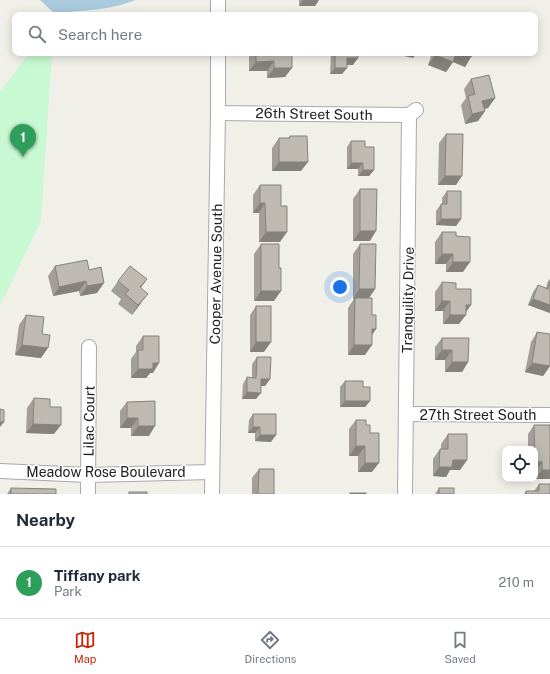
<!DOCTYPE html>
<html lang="en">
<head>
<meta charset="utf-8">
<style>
  :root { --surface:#fff; --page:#f2f2f3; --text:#1f2937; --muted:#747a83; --line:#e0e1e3; --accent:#cd2305 }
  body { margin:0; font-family:"Public Sans",sans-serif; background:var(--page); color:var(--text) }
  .controls { position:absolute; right:12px; bottom:12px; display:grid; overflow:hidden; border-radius:8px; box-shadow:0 2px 10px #0003 }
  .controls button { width:36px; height:36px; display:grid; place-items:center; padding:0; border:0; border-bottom:1px solid var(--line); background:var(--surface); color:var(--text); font:20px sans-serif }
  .you { position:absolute; left:340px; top:287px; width:14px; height:14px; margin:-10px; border:3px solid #fff; border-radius:50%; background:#1a73e8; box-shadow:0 0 0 6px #1a73e833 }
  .badge { display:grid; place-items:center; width:26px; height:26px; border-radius:50%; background:var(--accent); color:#fff; font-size:13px; font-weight:700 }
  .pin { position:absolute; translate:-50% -33px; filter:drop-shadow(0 1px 2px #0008) }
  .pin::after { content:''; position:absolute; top:21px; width:14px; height:12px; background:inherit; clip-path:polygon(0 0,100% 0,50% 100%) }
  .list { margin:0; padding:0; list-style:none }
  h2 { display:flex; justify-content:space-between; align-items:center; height:52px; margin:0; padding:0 16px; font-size:17px }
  h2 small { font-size:13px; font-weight:400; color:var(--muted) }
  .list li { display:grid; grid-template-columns:26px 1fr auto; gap:12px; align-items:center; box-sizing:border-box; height:72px; padding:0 16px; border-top:1px solid var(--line) }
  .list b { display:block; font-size:15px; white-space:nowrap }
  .list p { margin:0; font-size:13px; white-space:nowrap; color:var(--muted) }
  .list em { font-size:13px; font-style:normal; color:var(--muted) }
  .icon { flex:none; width:22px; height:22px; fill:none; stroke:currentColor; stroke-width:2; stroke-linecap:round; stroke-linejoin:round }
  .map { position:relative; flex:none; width:550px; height:494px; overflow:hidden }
  .search { position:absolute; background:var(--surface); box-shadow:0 2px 10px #0003; left:12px; right:12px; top:12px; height:44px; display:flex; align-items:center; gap:10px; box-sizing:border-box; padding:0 14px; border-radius:8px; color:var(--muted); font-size:15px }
  .sheet { height:124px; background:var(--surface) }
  nav { display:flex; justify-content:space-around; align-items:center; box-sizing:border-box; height:56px; border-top:1px solid var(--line); background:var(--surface); font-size:11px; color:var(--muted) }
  nav a { display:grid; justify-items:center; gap:2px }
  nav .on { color:var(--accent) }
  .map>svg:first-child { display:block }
  .park { fill:#c8f9d3 }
  .water { fill:#aacadd }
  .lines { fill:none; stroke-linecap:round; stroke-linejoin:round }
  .minor-casing { stroke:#a8a8a8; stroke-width:16 }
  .minor { stroke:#fff; stroke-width:14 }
  .wall { fill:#a39f98 }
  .shaded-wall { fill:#85827c }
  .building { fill:#beb9b1; stroke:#85827c }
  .labels { text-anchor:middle; stroke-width:3; stroke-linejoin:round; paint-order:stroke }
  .street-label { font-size:14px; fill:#212121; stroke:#fff }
</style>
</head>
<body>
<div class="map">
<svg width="550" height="494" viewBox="0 0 550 494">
  <rect width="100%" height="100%" fill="#f1f0e8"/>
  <path class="park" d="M29,53H52L41,221L0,306V92Z"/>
  <path class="water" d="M40,0H135C113,10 79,11 54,13Z"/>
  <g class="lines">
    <defs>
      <g id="minor">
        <path d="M218,15V0"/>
        <path d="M218,113L409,115"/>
        <path d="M407,414L550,415"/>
        <path d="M0,471L88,475L212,472"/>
        <path d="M88,494L89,347"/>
        <path d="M212,494L218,113V53"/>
        <path d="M405,494L409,115L416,110"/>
      </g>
    </defs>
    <use href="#minor" class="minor-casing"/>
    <use href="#minor" class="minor"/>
  </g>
  <g class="wall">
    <path d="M299,0H319L315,6H299Z"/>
    <path d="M249,53H292L285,77L267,78V71H249Z"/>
    <path d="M331,53H358L353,65H347V68L342,74H330Z"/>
    <path d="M432,53H473L465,67L453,62L446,72L428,65Z"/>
    <path d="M471,79L495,98L488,108L484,109L485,111L478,121L465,124L461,105L466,98L464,89Z"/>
    <path d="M446,134L456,185H438L439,143Z"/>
    <path d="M290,136L301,171H272V148L279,138H288Z"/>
    <path d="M351,141L365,147L374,170L369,176H358V169H347V147Z"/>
    <path d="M260,185L280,242H259V213H253V195Z"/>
    <path d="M360,189L370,241H353V199Z"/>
    <path d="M447,191L461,219L456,226L436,225V211L441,204H442V198Z"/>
    <path d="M442,232L456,236L463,272H446V264H435V242Z"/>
    <path d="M261,244L274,301H254V254Z"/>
    <path d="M360,244L375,289L369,298L372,315L376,329L372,335L365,355H348V308L354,299H353V254Z"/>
    <path d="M55,266L89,270L97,293L80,296L79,291L53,296L48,276Z"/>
    <path d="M147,279L141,288V303L132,315L118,304L121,299L111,291L118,281Z"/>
    <path d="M550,279V313L528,305L533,292L538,285L546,288L548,281Z"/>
    <path d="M442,282L456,289L466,311L459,324H443V311H435V292Z"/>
    <path d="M256,306L264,352H250V315Z"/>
    <path d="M26,315L42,334L41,358L15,355L19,325Z"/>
    <path d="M537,332L550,366L543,376L525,372L531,342Z"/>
    <path d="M143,336L153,373H150L146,378H131V359L136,352V346Z"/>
    <path d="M442,338L468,362L462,372H445V360H435V347Z"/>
    <path d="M257,357L270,379L265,386H261L256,399H242L243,384L247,377L252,378V364Z"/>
    <path d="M345,381L363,387L370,401L365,407H340V387Z"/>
    <path d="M34,398L54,434L26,433L27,408Z"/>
    <path d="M127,402L149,436H131V428H120V411Z"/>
    <path d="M253,414L271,442L255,441V433H248L249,420Z"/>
    <path d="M356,420L366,425L372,472H358V456H349V429Z"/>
    <path d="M534,425L550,479H535V449H528V434Z"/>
    <path d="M448,434L467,460L460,470H450L446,477L433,476V459L440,449H441V444Z"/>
    <path d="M259,469L274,494H252V478Z"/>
    <path d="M539,484L550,494H524L526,491H534Z"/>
    <path d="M11,488L56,494H7Z"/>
    <path d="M439,488L454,494H435Z"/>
  </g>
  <g class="shaded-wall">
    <path d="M303,0H319L315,6H299Z"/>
    <path d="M390,53H417L413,58Z"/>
    <path d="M456,53H461L471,57L465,67L453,62L446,72L428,65L435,55Z"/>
    <path d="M347,58H358L353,65H342Z"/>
    <path d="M274,61L267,71H249L256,62Z"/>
    <path d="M274,68H292L285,77L267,78Z"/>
    <path d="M335,68H347L342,74H330Z"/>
    <path d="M495,98L488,108L476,111L482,101Z"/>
    <path d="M485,111L478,121L465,124L472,114Z"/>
    <path d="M279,162H308L301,171H272Z"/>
    <path d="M351,163H363L358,169H347Z"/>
    <path d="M363,170H374L369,176H358Z"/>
    <path d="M445,176H462L456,185H438Z"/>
    <path d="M260,203H265L259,213H253Z"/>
    <path d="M441,219H461L456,226L436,225Z"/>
    <path d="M360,231H376L370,241H353Z"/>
    <path d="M266,232H287L280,242H259Z"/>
    <path d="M442,254H453L446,264H435Z"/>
    <path d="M453,262H470L463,272H446Z"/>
    <path d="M86,281L79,291L53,296L59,287Z"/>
    <path d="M104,283L97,293L80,296L87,286Z"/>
    <path d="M359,289H375L368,299H353Z"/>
    <path d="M261,291H281L274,301H254Z"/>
    <path d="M148,294L141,303L132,315L138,305Z"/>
    <path d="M533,299L550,305V313L528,305Z"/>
    <path d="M442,301H450L443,311H435Z"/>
    <path d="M466,305H471L464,315H466L459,324H443L450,315Z"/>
    <path d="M372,329H376L369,339Z"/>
    <path d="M256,342H271L264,352H250Z"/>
    <path d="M22,345L48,348L41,358L15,355Z"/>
    <path d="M354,345H372L365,355H348Z"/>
    <path d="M442,350H452L445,360H435Z"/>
    <path d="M452,362H468L462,372H445Z"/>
    <path d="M153,363H159L153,373H150L146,378H131L138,369Z"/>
    <path d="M532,363L550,366L543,376L525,372Z"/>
    <path d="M261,379H270L265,386H257Z"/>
    <path d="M247,392L261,393L256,399H242Z"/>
    <path d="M345,401H370L365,407H340Z"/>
    <path d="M127,418H138L131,428H120Z"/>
    <path d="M0,422H4L0,427Z"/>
    <path d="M33,424L61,425L54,434L26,433Z"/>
    <path d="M138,426H155L149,436H131Z"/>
    <path d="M253,427H260L255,433H248Z"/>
    <path d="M260,435H276L271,442L255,441Z"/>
    <path d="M356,446H365L358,456H349Z"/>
    <path d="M453,460H467L460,470H450L446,477L433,476L439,467Z"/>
    <path d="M535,462H542L535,472Z"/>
    <path d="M365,463H379L372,472H358Z"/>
    <path d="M542,470H550V479H535Z"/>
  </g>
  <g class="building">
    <path d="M256,53H292V68H274V61L256,62Z"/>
    <path d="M335,53H358V58H347V68H335Z"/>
    <path d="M435,53H456L453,62L435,55Z"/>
    <path d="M461,53H473L471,57Z"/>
    <path d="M489,75L495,98L482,101L485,111L472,114L468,96L475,94L471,79Z"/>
    <path d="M446,134H463L462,176H445Z"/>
    <path d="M290,136H307L308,162H279V138H290Z"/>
    <path d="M351,141H365V147H374V170H363V163H351Z"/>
    <path d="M260,185H281V206H287V232H266L265,203H260Z"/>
    <path d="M360,189H377L376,231H360Z"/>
    <path d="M447,191H461V219H441V204H447Z"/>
    <path d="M442,232H456V236L470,237V262H453V254H442Z"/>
    <path d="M261,244H279V268H281V291H261Z"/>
    <path d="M360,244H376L375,289H359Z"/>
    <path d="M87,260L89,270L101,267L104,283L87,286L86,281L59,287L55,266Z"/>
    <path d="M130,266L147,279L140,287L148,294L138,305L125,294L129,290L118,281Z"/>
    <path d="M442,282L456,283V289H471V305H466V315H450V301H442Z"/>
    <path d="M550,282V305L533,299L538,285L548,289Z"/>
    <path d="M355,298H372V315H376V329H372V345H354Z"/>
    <rect x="256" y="306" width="15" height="36"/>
    <path d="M26,315L44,317L42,334L50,335L48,348L22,345Z"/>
    <path d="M537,332L550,334V366L532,363Z"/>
    <path d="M143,336H159V363H153V369H138V350H143Z"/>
    <path d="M442,338H469L468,362H452V350H442Z"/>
    <path d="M257,357H271L270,379H261V393L247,392V377L256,378Z"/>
    <path d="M345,381H363V387H370V401H345Z"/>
    <path d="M34,398L50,399V407H61V425L33,424Z"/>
    <path d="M155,401V426H138V418H127V402Z"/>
    <path d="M0,409L4,410V422H0Z"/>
    <path d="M253,414H276V435H260V427H253Z"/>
    <path d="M356,420H366V425H370V433H379V463H365V446H356Z"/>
    <path d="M534,425H550V470H542V462H535Z"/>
    <path d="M448,434H467V460H453L452,467H439L440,449H448Z"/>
    <path d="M259,469H274V494H258Z"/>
    <path d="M539,484H550V494H526V491H539Z"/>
    <path d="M11,488L56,489V494H11Z"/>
    <rect x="439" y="488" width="15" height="6"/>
    <rect x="129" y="492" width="18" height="2"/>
    <rect x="350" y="493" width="16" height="1"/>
  </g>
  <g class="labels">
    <g class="street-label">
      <text transform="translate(314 114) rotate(1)" y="5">26th Street South</text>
      <text transform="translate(216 274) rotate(-89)" y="5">Cooper Avenue South</text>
      <text transform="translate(408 300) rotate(-89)" y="5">Tranquility Drive</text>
      <text x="478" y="420">27th Street South</text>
      <text transform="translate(89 421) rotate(-89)" y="5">Lilac Court</text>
      <text x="106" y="477">Meadow Rose Boulevard</text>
    </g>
  </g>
</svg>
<div class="controls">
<button><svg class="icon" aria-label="locate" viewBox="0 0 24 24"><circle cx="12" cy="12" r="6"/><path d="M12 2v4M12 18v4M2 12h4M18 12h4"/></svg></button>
</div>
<div class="you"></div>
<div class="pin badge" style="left:23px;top:157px;background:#2e9e5b">1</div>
<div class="search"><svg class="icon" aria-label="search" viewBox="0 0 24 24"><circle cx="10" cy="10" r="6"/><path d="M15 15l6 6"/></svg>Search here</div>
</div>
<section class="sheet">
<h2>Nearby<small></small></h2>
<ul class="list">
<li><span class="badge" style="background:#2e9e5b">1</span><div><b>Tiffany park</b><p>Park</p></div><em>210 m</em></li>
</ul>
</section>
<nav>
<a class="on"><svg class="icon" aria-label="map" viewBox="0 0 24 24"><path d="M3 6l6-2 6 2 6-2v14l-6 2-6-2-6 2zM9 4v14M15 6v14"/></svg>Map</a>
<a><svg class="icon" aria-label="directions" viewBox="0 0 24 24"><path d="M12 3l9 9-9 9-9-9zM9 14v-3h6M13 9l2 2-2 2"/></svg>Directions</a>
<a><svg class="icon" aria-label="saved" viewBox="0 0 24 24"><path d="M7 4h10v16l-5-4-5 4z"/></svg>Saved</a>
</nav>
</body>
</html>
